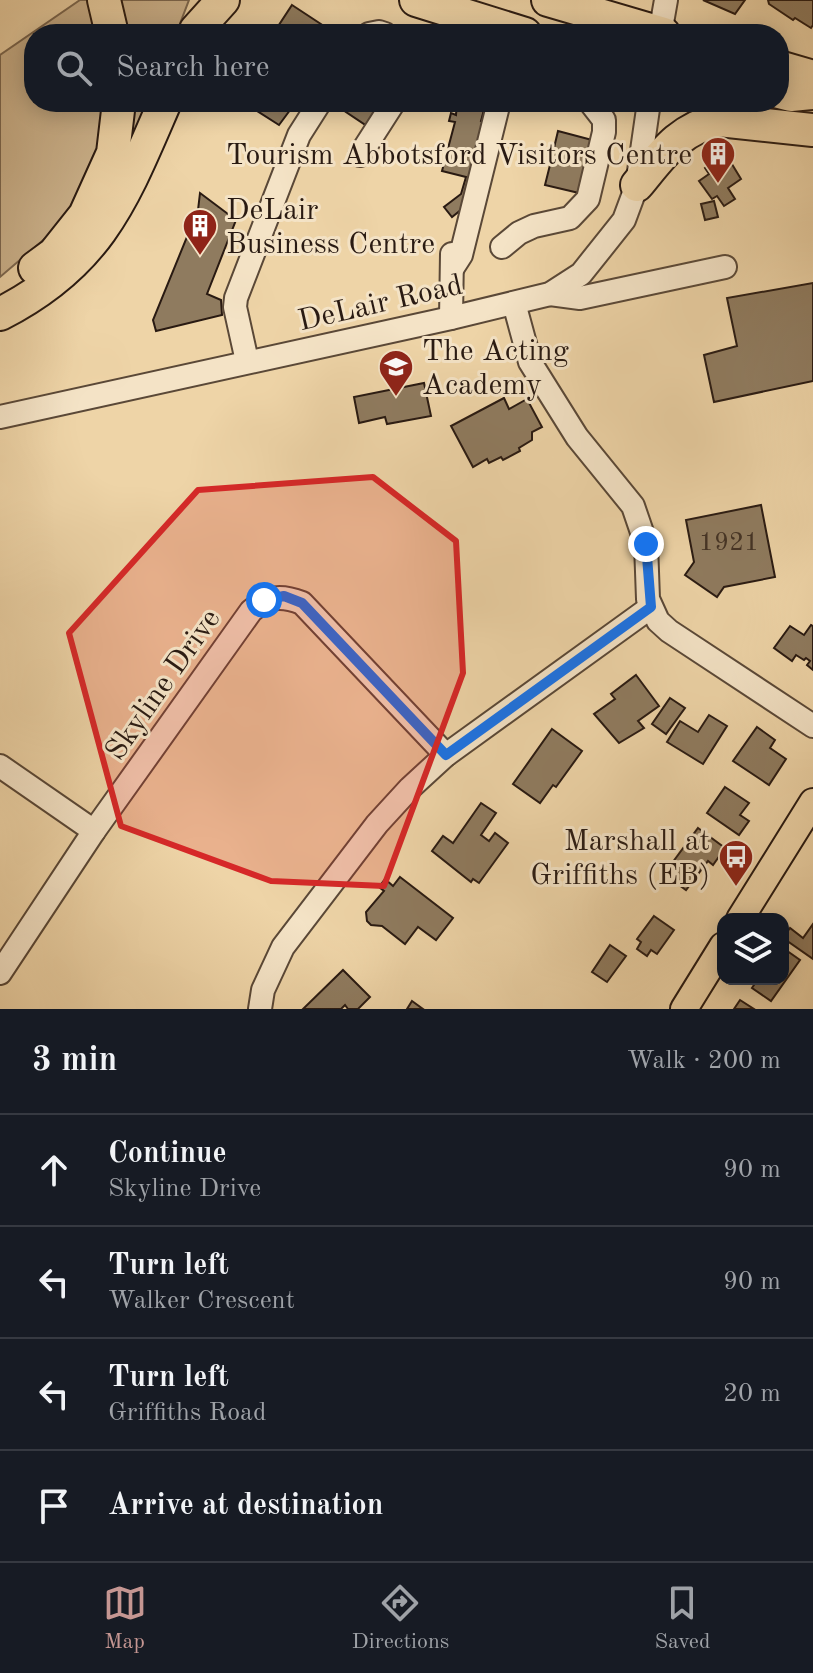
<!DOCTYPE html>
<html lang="en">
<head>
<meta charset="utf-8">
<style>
  :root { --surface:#171b24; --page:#20242c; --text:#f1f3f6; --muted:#9ea1a6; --line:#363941; --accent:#c59692 }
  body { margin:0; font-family:"Old Standard TT",serif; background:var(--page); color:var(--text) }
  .controls { position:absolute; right:24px; bottom:24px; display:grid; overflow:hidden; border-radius:16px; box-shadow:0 4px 20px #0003 }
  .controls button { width:72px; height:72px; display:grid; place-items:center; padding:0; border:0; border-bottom:2px solid var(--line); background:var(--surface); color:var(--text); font:40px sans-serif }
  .stop { position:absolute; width:24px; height:24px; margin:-18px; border:6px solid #1a73e8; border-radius:50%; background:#fff }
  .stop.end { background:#1a73e8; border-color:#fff; box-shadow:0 2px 8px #0008 }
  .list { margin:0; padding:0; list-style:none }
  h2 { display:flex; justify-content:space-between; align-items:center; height:104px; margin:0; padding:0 32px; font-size:34px }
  h2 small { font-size:26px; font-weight:400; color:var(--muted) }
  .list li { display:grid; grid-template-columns:52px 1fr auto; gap:24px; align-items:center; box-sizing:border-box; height:112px; padding:0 32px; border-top:2px solid var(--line) }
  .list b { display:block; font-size:30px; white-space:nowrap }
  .list p { margin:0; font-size:26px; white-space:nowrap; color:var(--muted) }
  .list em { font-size:26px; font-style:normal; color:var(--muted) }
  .icon { flex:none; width:44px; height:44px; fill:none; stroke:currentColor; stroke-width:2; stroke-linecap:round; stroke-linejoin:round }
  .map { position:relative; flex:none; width:813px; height:1009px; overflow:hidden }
  .search { position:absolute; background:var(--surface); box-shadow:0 4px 20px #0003; left:24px; right:24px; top:24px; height:88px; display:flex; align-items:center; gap:20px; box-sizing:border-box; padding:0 28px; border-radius:32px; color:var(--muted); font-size:30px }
  .sheet { height:552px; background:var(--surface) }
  nav { display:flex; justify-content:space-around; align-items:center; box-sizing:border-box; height:112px; border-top:2px solid var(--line); background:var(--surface); font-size:22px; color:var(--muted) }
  nav a { display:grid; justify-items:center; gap:4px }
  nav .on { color:var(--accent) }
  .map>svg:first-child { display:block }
  .green { fill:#cdb48e; stroke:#7b6750; stroke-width:2 }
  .building { fill:#8f7b5f; stroke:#291a12; stroke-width:2 }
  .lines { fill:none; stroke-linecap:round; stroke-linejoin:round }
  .minor-casing { stroke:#5a4837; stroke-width:26 }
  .major-casing { stroke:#291a12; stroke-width:30 }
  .highway-casing { stroke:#291a12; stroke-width:36 }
  .minor { stroke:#f4e3c6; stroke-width:22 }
  .major { stroke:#eed4a7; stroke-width:26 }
  .highway { stroke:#eed4a7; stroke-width:32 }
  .route { stroke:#1a73e8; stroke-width:10 }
  .marked { fill:#d62828; fill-opacity:0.2; stroke:#d62828; stroke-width:6; stroke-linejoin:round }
  .labels { text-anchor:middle; stroke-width:6; stroke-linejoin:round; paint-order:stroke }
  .number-label { font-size:26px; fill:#423225 }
  .poi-label { font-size:30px; fill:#291a12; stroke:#f4e3c6; text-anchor:end }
  .street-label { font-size:30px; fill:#291a12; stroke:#f4e3c6 }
</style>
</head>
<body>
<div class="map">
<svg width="813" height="1009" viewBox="0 0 813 1009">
  <rect width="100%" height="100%" fill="#eed4a7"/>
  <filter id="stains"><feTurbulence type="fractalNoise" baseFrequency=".0025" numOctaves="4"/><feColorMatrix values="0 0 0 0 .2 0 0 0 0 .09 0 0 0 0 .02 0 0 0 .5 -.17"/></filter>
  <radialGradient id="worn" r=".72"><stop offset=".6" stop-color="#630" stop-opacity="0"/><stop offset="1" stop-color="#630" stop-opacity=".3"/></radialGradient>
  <path class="green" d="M80,0H189L176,34H34V102H149L137,133L89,169L62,224L0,277V55Z"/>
  <g class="building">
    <path d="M703,0H745L735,14Z"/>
    <path d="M768,0H813V25L811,28L795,18L793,20L769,4Z"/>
    <path d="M292,5L336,34H273Z"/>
    <path d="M243,102H296L279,125Z"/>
    <path d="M331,102H387L370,128Z"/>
    <path d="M457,102H486L481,121L488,123L467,205L452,217L444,207L461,194L466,177L442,171L455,122L449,121L451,113L456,115Z"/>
    <path d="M558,131L592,140L579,193L545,185L552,157L548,156L550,147L554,148Z"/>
    <path d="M715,161L720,168L730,161L741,179L728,188L735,199L724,206L717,196L712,199L699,181L709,174L705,168Z"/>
    <path d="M200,193L236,220L207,294L221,300L222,315L156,331L153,320L198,210Z"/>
    <path d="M714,201L718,217L705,220L701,204Z"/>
    <path d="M813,283V381L714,402L704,355L737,346L727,298Z"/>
    <path d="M424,383L431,416L387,424L385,417L359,423L354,397Z"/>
    <path d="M504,398L509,409L527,399L542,427L532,432V440L519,448L520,451L503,460L501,457L489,463L487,459L473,467L451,426Z"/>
    <path d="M761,505L775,577L724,587L717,597L685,575L694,562L686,520Z"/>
    <path d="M811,625L813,626V670L807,665L810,661L806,658L804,660L796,655L792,661L774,648L790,626L804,635Z"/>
    <path d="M636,675L659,706L638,721L644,728L619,743L594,714L615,699L611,694Z"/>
    <path d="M670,698L685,708L666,734L652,724Z"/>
    <path d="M709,715L727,726L703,764L667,742L680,721L698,732Z"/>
    <path d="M757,727L775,740L770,748L786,759L769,785L733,761Z"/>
    <path d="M552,729L582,751L556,787L553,785L540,803L513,784Z"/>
    <path d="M725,787L749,803L740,815L749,821L739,835L707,813Z"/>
    <path d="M481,803L496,813L481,835L489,841L495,833L508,843L479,883L473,879L471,882L432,851L443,836L453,843Z"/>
    <path d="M698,828L725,848L713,865L708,861L686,890L664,874Z"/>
    <path d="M400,877L453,918L436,940L418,927L405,944L382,926L371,925L367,921L366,912L384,891L379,887L385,879L393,886Z"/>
    <path d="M654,916L674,930L657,954L651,950L647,956L637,949L641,942L637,939Z"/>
    <path d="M813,924V959L783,938L790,928L803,938Z"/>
    <path d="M610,945L626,956L607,982L592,972Z"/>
    <path d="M783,948L800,960L771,1001L752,988L758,979H783Z"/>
    <path d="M343,970L370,997L358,1009H348L345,1005L341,1009H303Z"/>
    <path d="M740,1000L754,1009H734Z"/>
    <path d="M412,1001L423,1009H407Z"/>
  </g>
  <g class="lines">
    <defs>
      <g id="minor">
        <path d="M369,34L379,32L385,34"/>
        <path d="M660,34L666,0"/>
        <path d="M360,155L394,102"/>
        <path d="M502,247L519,233L534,226L570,218L588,199L604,132V120L590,102"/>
        <path d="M452,269L461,255L499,102"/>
        <path d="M550,294L580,298L725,267"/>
        <path d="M514,303L530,362L577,437L633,506L646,544L648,599L658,621L669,631L813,726"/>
        <path d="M451,318L452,254"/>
        <path d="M247,361L235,307L236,298L299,135L320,102"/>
        <path d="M0,417L451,318L550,294L581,274L624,220L637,185L649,102"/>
        <path d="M0,766L94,831"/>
        <path d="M0,973L94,831L251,611C268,596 281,595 302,603L446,755"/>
        <path d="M260,1009L263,990L283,947L377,824L410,788L446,755L651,607"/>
      </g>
      <g id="major">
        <path d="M740,919L813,802"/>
        <path d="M684,1009L723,946"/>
      </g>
      <g id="highway">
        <path d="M104,0L112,34"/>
        <path d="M416,0L525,34"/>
        <path d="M548,0L664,34"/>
        <path d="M196,30L223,0"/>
        <path d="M779,67L813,77"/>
        <path d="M779,92L791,95L813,93"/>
        <path d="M637,185C662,155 678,129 719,120L813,130"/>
        <path d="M35,268L54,254L85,215L113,153L119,102"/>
        <path d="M0,314C100,263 123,199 165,102"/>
      </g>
    </defs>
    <use href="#minor" class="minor-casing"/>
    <use href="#major" class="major-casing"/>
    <use href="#highway" class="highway-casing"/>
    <use href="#minor" class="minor"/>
    <use href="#major" class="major"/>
    <use href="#highway" class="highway"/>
  </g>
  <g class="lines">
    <path class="route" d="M264,600L284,596L302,603L446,755L651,607L646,544"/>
  </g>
  <path class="marked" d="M373,477L456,541L463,673L384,886L271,881L121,826L69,633L198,490Z"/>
  <defs>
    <symbol id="building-pin" viewBox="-11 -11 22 30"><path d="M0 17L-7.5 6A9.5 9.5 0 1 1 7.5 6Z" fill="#8f2418" stroke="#f4e3c6"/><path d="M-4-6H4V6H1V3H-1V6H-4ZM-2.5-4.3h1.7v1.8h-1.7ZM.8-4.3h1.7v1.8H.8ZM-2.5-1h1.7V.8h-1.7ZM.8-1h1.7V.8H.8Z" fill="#fff"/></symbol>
    <symbol id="university-pin" viewBox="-11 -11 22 30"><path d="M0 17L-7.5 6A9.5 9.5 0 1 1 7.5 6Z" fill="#8f2418" stroke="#f4e3c6"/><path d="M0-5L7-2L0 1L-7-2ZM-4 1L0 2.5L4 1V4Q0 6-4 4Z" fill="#fff"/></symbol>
    <symbol id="bus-pin" viewBox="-11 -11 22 30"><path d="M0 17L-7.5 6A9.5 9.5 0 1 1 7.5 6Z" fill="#8f2418" stroke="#f4e3c6"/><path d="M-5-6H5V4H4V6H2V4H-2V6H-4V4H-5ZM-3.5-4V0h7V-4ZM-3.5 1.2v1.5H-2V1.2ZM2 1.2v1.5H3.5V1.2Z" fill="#fff"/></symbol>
  </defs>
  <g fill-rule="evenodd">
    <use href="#building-pin" x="698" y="134" width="40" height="54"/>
    <use href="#building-pin" x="180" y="206" width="40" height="54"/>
    <use href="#university-pin" x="376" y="347" width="40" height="54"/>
    <use href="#bus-pin" x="716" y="837" width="40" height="54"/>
  </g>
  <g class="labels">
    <g class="number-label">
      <text x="729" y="550">1921</text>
    </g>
    <g class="poi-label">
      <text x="692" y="164">Tourism Abbotsford Visitors Centre</text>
      <text x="226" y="219" text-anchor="start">DeLair<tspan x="226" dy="34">Business Centre</tspan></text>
      <text x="422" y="360" text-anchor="start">The Acting<tspan x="422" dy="34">Academy</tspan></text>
      <text x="710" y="850">Marshall at<tspan x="710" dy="34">Griffiths (EB)</tspan></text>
    </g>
    <g class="street-label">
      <text transform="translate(380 302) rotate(-13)" y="10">DeLair Road</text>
      <text transform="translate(162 684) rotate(-55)" y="10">Skyline Drive</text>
    </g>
  </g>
  <rect width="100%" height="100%" filter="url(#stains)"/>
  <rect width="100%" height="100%" fill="url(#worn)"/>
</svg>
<div class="controls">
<button><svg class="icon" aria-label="layers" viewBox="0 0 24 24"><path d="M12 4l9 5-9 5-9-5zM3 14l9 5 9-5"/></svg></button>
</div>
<div class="stop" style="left:264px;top:600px"></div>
<div class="stop end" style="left:646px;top:544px"></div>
<div class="search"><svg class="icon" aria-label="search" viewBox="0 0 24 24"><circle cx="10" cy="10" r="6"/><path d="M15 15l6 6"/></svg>Search here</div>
</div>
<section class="sheet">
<h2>3 min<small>Walk · 200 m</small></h2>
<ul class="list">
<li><svg class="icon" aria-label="ahead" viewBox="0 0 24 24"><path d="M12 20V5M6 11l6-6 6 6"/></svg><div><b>Continue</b><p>Skyline Drive</p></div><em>90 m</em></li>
<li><svg class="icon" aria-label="left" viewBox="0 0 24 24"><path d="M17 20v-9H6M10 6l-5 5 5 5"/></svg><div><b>Turn left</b><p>Walker Crescent</p></div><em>90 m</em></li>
<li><svg class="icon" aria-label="left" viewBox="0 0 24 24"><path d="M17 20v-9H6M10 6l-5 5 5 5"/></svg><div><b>Turn left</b><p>Griffiths Road</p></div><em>20 m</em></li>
<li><svg class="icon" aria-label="arrive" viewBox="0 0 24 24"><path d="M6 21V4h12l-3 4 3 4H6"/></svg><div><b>Arrive at destination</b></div></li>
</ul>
</section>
<nav>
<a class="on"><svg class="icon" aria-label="map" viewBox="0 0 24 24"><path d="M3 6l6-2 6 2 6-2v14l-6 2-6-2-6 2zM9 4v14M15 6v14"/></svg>Map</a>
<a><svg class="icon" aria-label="directions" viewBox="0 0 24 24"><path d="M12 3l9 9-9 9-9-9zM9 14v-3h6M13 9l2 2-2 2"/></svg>Directions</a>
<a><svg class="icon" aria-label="saved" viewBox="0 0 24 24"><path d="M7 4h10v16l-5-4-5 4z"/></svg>Saved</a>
</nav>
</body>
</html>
